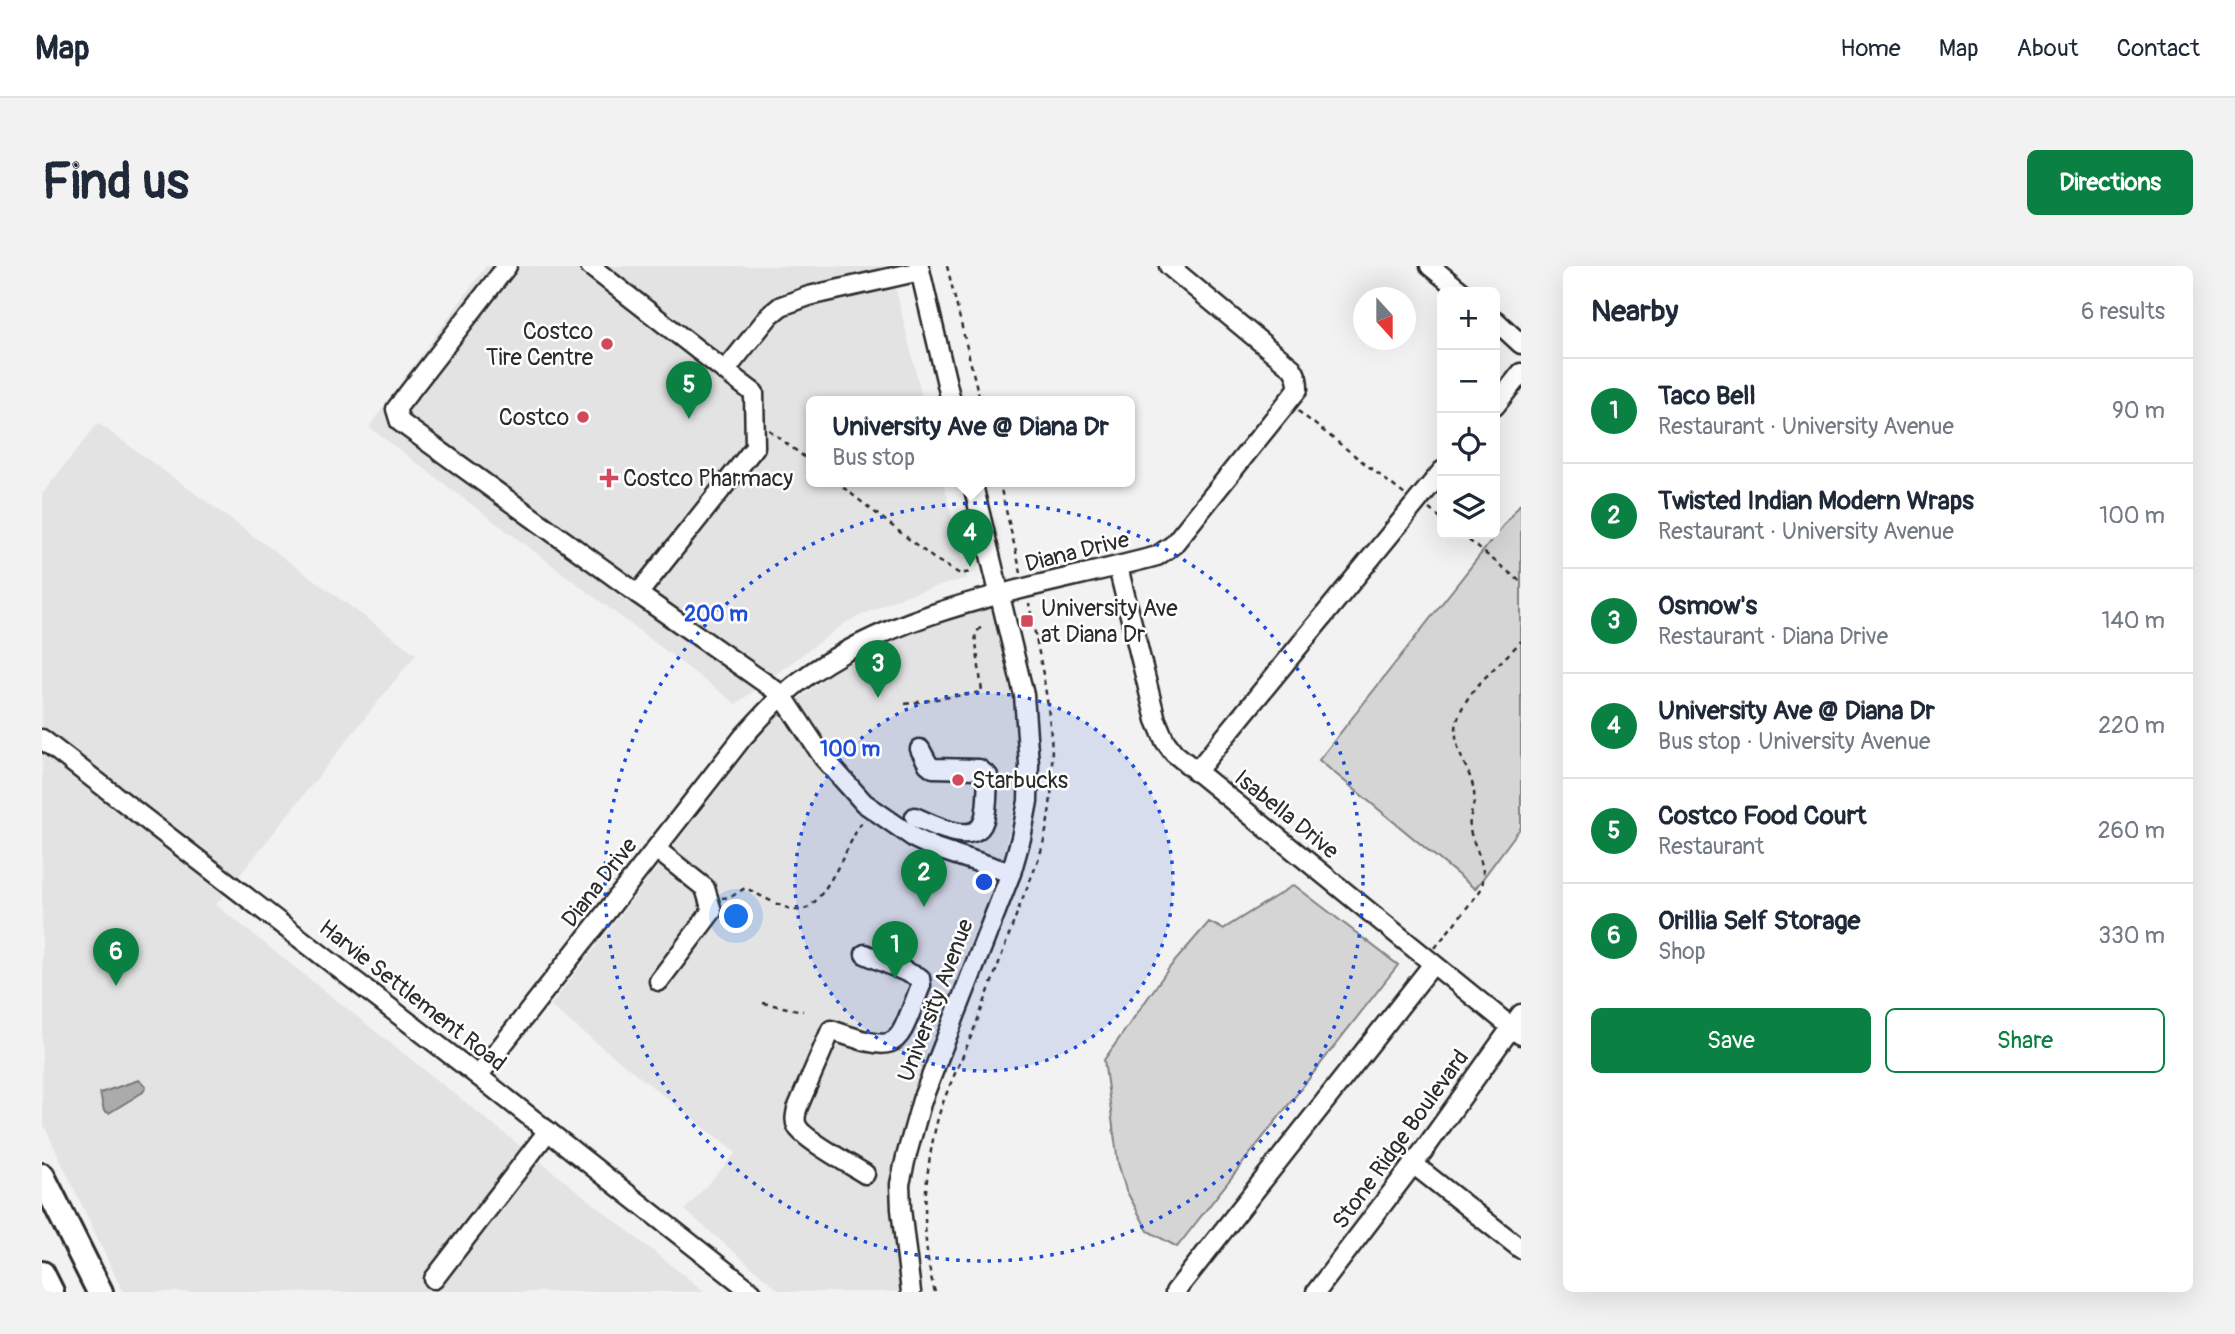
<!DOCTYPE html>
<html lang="en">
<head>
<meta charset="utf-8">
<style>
  :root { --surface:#fff; --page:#f2f2f3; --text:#1f2937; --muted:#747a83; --line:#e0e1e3; --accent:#0b8043 }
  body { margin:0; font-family:Pangolin,sans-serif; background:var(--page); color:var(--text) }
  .controls { position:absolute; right:21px; top:21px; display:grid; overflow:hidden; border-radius:10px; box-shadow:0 7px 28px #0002 }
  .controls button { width:63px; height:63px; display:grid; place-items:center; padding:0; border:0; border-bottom:2px solid var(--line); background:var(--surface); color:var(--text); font:35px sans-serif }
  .compass { position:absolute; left:1311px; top:21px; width:63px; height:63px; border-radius:50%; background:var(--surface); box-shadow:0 7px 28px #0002; rotate:159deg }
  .you { position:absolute; left:695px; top:651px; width:24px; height:24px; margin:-18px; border:5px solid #fff; border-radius:50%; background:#1a73e8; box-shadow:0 0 0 10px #1a73e833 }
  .badge { display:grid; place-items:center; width:46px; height:46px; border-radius:50%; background:var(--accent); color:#fff; font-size:23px; font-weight:700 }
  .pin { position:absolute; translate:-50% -58px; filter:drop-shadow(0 2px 4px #0008) }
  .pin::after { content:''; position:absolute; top:37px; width:24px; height:21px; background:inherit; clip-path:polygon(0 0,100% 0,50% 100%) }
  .popup { position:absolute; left:764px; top:130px; width:329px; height:91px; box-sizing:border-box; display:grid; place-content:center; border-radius:10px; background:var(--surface); filter:drop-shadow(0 2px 5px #0005); font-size:23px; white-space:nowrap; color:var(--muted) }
  .popup b { font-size:26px; color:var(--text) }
  .popup::after { content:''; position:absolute; left:50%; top:100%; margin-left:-14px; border:14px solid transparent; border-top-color:var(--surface) }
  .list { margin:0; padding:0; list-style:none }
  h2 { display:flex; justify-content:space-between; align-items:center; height:91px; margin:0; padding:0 28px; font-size:30px }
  h2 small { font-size:23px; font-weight:400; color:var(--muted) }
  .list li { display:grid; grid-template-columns:46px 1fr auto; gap:21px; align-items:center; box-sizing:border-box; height:105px; padding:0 28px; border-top:2px solid var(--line) }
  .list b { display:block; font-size:26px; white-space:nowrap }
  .list p { margin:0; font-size:23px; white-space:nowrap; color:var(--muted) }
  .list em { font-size:23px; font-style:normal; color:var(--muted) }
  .actions { display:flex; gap:14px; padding:21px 28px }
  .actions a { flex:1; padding:16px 0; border:2px solid var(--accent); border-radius:10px; text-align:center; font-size:24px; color:var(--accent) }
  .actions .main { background:var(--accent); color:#fff }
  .icon { flex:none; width:38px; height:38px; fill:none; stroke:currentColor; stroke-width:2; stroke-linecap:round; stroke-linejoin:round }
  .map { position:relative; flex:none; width:1479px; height:1026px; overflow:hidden; border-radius:10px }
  header { display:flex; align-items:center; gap:42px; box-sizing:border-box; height:98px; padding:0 35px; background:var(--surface); border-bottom:2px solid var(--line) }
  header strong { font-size:33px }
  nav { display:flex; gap:38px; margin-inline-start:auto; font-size:24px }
  .intro { display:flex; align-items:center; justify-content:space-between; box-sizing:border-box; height:168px; padding:0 42px }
  h1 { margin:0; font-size:49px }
  .button { padding:18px 32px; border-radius:10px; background:var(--accent); color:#fff; font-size:24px; font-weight:700 }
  main { display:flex; gap:42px; padding:0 42px }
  aside { flex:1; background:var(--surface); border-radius:10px; box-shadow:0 7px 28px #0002 }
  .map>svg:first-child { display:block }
  .built { fill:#e3e3e3 }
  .green { fill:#d5d5d5; stroke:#808080; stroke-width:2 }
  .water { fill:#ababab; stroke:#787878; stroke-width:2 }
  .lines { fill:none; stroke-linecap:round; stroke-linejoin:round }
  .minor-casing { stroke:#2b2b2b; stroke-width:23 }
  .highway-casing { stroke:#2b2b2b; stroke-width:30 }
  .path { stroke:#2b2b2b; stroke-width:2.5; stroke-dasharray:5 5; stroke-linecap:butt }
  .minor { stroke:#fff; stroke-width:18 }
  .highway { stroke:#fff; stroke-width:24 }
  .ring { fill:none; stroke:#1d4ed8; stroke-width:3.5; stroke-dasharray:3.5 7 }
  .poi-dot { fill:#d1495b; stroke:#fff; stroke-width:2.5 }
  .labels { text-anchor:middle; stroke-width:5; stroke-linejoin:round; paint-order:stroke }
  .poi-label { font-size:23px; fill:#2b2b2b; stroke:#fff; text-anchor:start }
  .street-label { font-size:23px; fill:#2b2b2b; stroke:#fff }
  .centre { fill:#1d4ed8; stroke:#fff; stroke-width:3.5 }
  .ring-label { font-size:21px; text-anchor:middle; font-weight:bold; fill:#1d4ed8; stroke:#fff; stroke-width:5; stroke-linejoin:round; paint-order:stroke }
</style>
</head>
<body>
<header>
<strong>Map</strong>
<nav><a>Home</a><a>Map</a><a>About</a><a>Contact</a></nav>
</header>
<div class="intro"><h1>Find us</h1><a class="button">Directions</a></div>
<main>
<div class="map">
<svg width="1479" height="1026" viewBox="0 0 1479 1026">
  <rect width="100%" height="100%" fill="#f2f2f2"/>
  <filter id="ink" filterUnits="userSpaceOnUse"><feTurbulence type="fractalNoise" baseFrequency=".0143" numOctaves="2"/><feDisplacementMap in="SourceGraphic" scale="14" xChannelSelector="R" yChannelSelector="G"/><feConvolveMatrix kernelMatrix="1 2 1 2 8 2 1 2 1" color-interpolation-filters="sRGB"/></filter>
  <g filter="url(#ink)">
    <g class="built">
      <path d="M444,0H848L881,135H769V215H901L925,312L859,331L803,357L694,438L327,161Z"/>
      <path d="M56,157L374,388L174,639L663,1026H81L0,855V228Z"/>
      <path d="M952,336L972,414L977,457V519L953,627L900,758L862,878L863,1026H739L643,944L694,887L508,740L730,453L815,388Z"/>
    </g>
    <g class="green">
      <path d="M1479,237V561L1433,623L1277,494Z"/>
      <path d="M1252,619L1356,699L1135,981L1106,965L1084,924L1076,897L1062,794L1127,702L1167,656L1181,663Z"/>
    </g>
    <path class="water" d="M97,814L104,820L101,826L67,847L62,845L58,827Z"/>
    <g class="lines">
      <defs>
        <g id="minor">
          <path d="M465,0L354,143L358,156L596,328"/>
          <path d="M548,0L683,105L728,49L739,40L767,30L878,5"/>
          <path d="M877,0L909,135"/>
          <path d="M1388,0L1420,26"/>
          <path d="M1453,54L1479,78"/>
          <path d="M683,105L712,127L713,181L596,328L740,429L781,491L822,537L874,573L893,582L969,607"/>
          <path d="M1453,140L1479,107"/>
          <path d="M1076,301L1114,454L1123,475L1132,487L1479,769"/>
          <path d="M0,473L436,810L710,1026"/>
          <path d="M1154,506L1400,205"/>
          <path d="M873,551C889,558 934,582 942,554C946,541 945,524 946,510L937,503L891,502L886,498L878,483"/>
          <path d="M614,583L663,622L670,645L617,715"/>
          <path d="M823,688L878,712L879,719C853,785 859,788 789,764L755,843C754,849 752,854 755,860C760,872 809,899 823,908"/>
          <path d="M436,810L701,471C719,451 737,431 758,415C858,339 997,322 1115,290L1131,279L1256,123C1256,114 1255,109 1250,102L1127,0"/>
          <path d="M1371,898L1479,983"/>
          <path d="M392,1013L506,865"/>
          <path d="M869,1026L859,943L858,918L864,891L880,834L969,607L979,572L986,535L987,498L982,429L930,215"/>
          <path d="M1133,1026L1391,698"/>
          <path d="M1274,1026L1382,884L1479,748"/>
        </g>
        <g id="highway">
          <path d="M0,910L58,1026"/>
          <path d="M0,1008L9,1026"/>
        </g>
      </defs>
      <use href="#minor" class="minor-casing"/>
      <use href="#highway" class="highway-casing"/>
      <g class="path">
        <path d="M905,0L938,135"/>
        <path d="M1256,145L1363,229"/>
        <path d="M727,164L769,196"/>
        <path d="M793,215L891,292L918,308L928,306"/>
        <path d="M957,215L979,307"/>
        <path d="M1387,243L1400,253"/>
        <path d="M1419,268L1479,316"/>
        <path d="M863,438L940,426L933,368L940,360"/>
        <path d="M680,632L689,631L703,622C717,628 745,646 759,644C780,642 807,578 817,560L823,554"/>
        <path d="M1393,682L1438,625C1447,606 1435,587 1429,568C1424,553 1434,541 1432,526C1430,507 1415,490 1414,470C1411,432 1457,401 1479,375"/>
        <path d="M721,737L761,745"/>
        <path d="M893,1026C877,972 882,906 896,852C904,824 919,796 930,768C947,726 962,682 978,639C986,618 997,596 1002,574C1021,495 1003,415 987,338"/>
      </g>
      <use href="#minor" class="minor"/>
      <use href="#highway" class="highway"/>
    </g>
  </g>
  <circle cx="942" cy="616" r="189" fill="#1d4ed8" fill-opacity=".12"/>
  <g class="ring">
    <circle cx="942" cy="616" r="189"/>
    <circle cx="942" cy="616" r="379"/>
  </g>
  <g class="poi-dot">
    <circle cx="565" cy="78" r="7"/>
    <circle cx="541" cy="151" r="7"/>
    <path d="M563.5 201.5h7v7h7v7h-7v7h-7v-7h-7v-7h7z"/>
    <rect x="978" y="348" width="14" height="14" rx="3.5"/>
    <circle cx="916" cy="514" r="7"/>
  </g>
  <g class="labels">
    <g class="poi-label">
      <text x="551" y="73" text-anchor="end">Costco<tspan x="551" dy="26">Tire Centre</tspan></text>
      <text x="527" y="159" text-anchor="end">Costco</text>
      <text x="581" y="220">Costco Pharmacy</text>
      <text x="999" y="350">University Ave<tspan x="999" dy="26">at Diana Dr</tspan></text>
      <text x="930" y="522">Starbucks</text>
    </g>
    <g class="street-label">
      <text transform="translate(1035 285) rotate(-14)" y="8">Diana Drive</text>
      <text transform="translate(1245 548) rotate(39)" y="8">Isabella Drive</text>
      <text transform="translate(557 616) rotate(-52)" y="8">Diana Drive</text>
      <text transform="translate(371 729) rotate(38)" y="8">Harvie Settlement Road</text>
      <text transform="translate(893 734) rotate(-69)" y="8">University Avenue</text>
      <text transform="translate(1358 873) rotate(-54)" y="8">Stone Ridge Boulevard</text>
    </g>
  </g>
  <circle cx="942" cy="616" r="10" class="centre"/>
  <g class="ring-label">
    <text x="674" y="355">200 m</text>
    <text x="808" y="490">100 m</text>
  </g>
</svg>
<div class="controls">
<button>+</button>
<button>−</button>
<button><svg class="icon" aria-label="locate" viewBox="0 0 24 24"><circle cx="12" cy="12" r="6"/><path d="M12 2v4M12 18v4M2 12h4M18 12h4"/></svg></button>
<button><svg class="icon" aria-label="layers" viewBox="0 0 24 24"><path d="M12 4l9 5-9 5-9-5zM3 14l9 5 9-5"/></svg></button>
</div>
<svg class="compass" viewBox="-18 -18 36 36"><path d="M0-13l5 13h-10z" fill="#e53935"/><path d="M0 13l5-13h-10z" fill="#747a83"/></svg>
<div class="you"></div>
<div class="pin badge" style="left:853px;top:713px">1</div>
<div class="pin badge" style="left:882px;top:641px">2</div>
<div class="pin badge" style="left:836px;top:432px">3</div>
<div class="pin badge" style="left:928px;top:301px">4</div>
<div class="popup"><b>University Ave @ Diana Dr</b>Bus stop</div>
<div class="pin badge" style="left:647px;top:153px">5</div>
<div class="pin badge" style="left:74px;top:720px">6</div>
</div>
<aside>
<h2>Nearby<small>6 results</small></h2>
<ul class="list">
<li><span class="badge">1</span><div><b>Taco Bell</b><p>Restaurant · University Avenue</p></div><em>90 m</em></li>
<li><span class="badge">2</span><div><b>Twisted Indian Modern Wraps</b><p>Restaurant · University Avenue</p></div><em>100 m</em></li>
<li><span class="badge">3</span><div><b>Osmow's</b><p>Restaurant · Diana Drive</p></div><em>140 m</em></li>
<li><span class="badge">4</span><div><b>University Ave @ Diana Dr</b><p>Bus stop · University Avenue</p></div><em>220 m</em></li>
<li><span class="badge">5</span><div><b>Costco Food Court</b><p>Restaurant</p></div><em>260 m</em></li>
<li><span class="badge">6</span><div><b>Orillia Self Storage</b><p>Shop</p></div><em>330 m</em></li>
</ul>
<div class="actions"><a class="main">Save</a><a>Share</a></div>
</aside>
</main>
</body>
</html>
